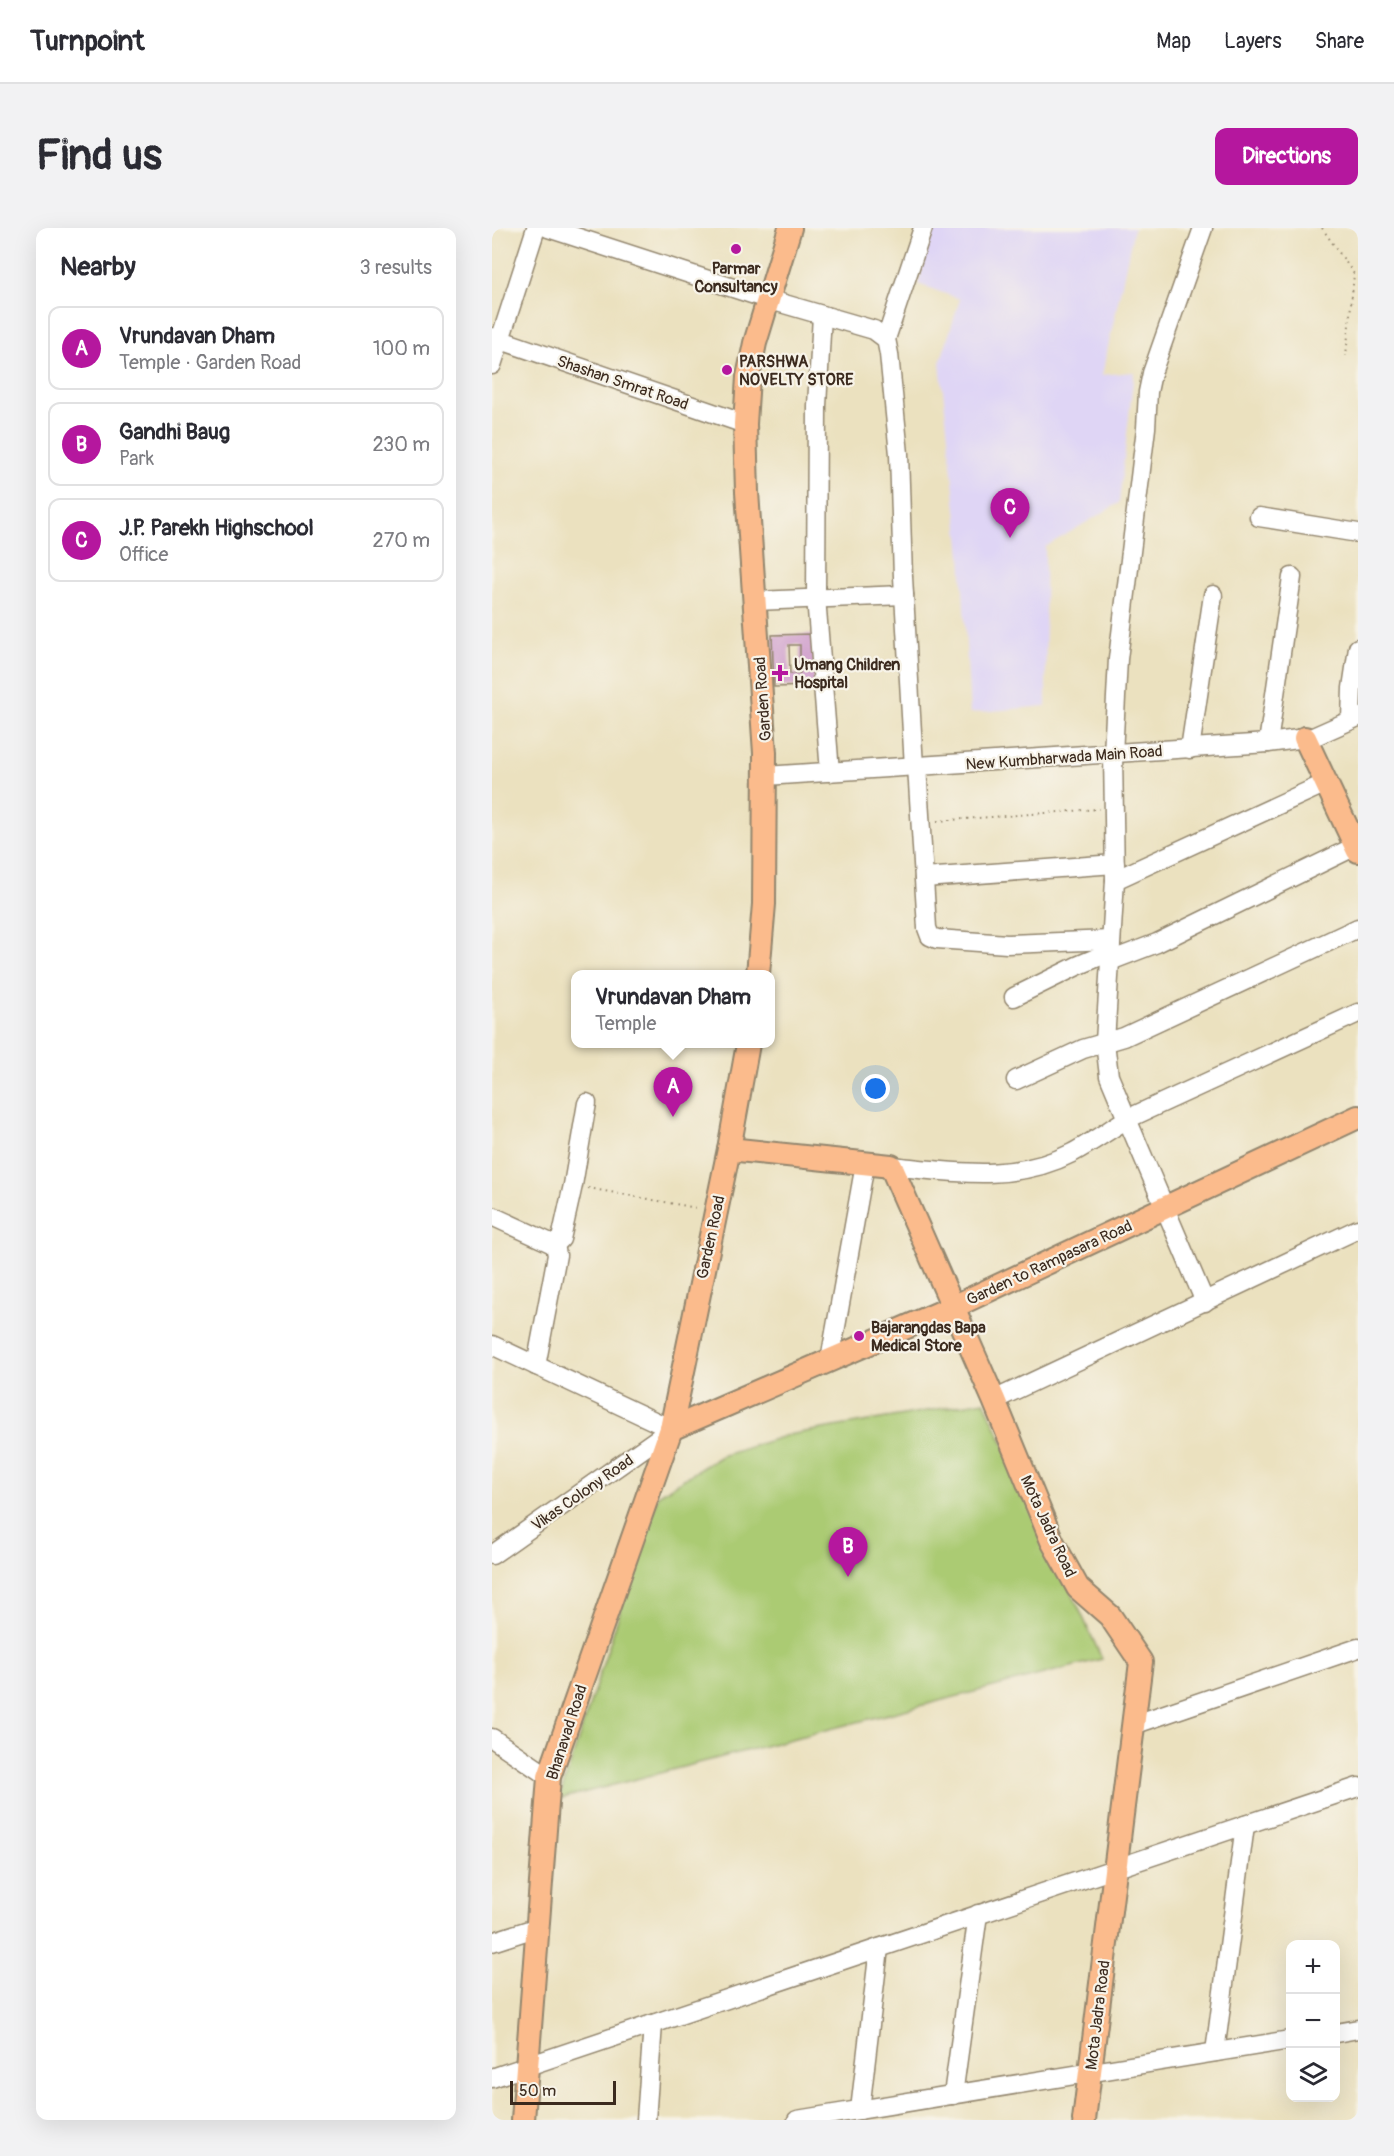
<!DOCTYPE html>
<html lang="en">
<head>
<meta charset="utf-8">
<style>
  :root { --surface:#fff; --page:#f2f2f3; --text:#2b2b33; --muted:#7c7c81; --line:#e1e1e2; --accent:#b5179e }
  body { margin:0; font-family:Pangolin,sans-serif; background:var(--page); color:var(--text) }
  .controls { position:absolute; right:18px; bottom:18px; display:grid; overflow:hidden; border-radius:12px; box-shadow:0 6px 24px #0002 }
  .controls button { width:54px; height:54px; display:grid; place-items:center; padding:0; border:0; border-bottom:2px solid var(--line); background:var(--surface); color:var(--text); font:30px sans-serif }
  .scale { position:absolute; left:18px; bottom:15px; width:106px; box-sizing:border-box; padding-left:6px; border:3px solid #3b2a1e; border-top:0; font-size:16px; line-height:21px; white-space:nowrap; color:#3b2a1e; -webkit-text-stroke:4px #f7f3e8; paint-order:stroke }
  .you { position:absolute; left:384px; top:861px; width:21px; height:21px; margin:-15px; border:4px solid #fff; border-radius:50%; background:#1a73e8; box-shadow:0 0 0 9px #1a73e833 }
  .badge { display:grid; place-items:center; width:39px; height:39px; border-radius:50%; background:var(--accent); color:#fff; font-size:20px; font-weight:700 }
  .pin { position:absolute; translate:-50% -50px; filter:drop-shadow(0 2px 3px #0008) }
  .pin::after { content:''; position:absolute; top:32px; width:21px; height:18px; background:inherit; clip-path:polygon(0 0,100% 0,50% 100%) }
  .popup { position:absolute; left:79px; top:742px; width:204px; height:78px; box-sizing:border-box; display:grid; place-content:center; border-radius:12px; background:var(--surface); filter:drop-shadow(0 2px 4px #0005); font-size:20px; white-space:nowrap; color:var(--muted) }
  .popup b { font-size:22px; color:var(--text) }
  .popup::after { content:''; position:absolute; left:50%; top:100%; margin-left:-12px; border:12px solid transparent; border-top-color:var(--surface) }
  .list { margin:0; padding:0; list-style:none }
  h2 { display:flex; justify-content:space-between; align-items:center; height:78px; margin:0; padding:0 24px; font-size:26px }
  h2 small { font-size:20px; font-weight:400; color:var(--muted) }
  .list li { display:grid; grid-template-columns:39px 1fr auto; gap:18px; align-items:center; box-sizing:border-box; height:84px; margin:0 12px 12px; padding:0 12px; border:2px solid var(--line); border-radius:12px }
  .list b { display:block; font-size:22px; white-space:nowrap }
  .list p { margin:0; font-size:20px; white-space:nowrap; color:var(--muted) }
  .list em { font-size:20px; font-style:normal; color:var(--muted) }
  .icon { flex:none; width:33px; height:33px; fill:none; stroke:currentColor; stroke-width:2; stroke-linecap:round; stroke-linejoin:round }
  .map { position:relative; flex:none; width:866px; height:1892px; overflow:hidden; border-radius:12px }
  header { display:flex; align-items:center; gap:36px; box-sizing:border-box; height:84px; padding:0 30px; background:var(--surface); border-bottom:2px solid var(--line) }
  header strong { font-size:28px }
  nav { display:flex; gap:33px; margin-inline-start:auto; font-size:21px }
  .intro { display:flex; align-items:center; justify-content:space-between; box-sizing:border-box; height:144px; padding:0 36px }
  h1 { margin:0; font-size:42px }
  .button { padding:15px 27px; border-radius:12px; background:var(--accent); color:#fff; font-size:21px; font-weight:700 }
  main { display:flex; gap:36px; padding:0 36px }
  aside { flex:1; background:var(--surface); border-radius:12px; box-shadow:0 6px 24px #0002 }
  .map>svg:first-child { display:block }
  .built { fill:#dfd5f5 }
  .green { fill:#abcb73; stroke:#737a48; stroke-width:1.5 }
  .building { fill:#c991c8; fill-rule:evenodd }
  .lines { fill:none; stroke-linecap:round; stroke-linejoin:round }
  .minor-casing { stroke:#93866e; stroke-width:21 }
  .major-casing { stroke:#93866e; stroke-width:26 }
  .path { stroke:#93866e; stroke-width:2; stroke-dasharray:1.5 4.5; stroke-linecap:butt }
  .minor { stroke:#fff; stroke-width:18 }
  .major { stroke:#fbbb8c; stroke-width:22 }
  .poi-dot { fill:#b5179e; stroke:#f7f3e8; stroke-width:2 }
  .labels { text-anchor:middle; stroke-width:4.5; stroke-linejoin:round; paint-order:stroke }
  .poi-label { font-size:16px; font-weight:bold; fill:#3b2a1e; stroke:#f7f3e8; text-anchor:start }
  .street-label { font-size:16px; fill:#3b2a1e; stroke:#f7f3e8 }
</style>
</head>
<body>
<header>
<strong>Turnpoint</strong>
<nav><a>Map</a><a>Layers</a><a>Share</a></nav>
</header>
<div class="intro"><h1>Find us</h1><a class="button">Directions</a></div>
<main>
<aside>
<h2>Nearby<small>3 results</small></h2>
<ul class="list">
<li><span class="badge">A</span><div><b>Vrundavan Dham</b><p>Temple · Garden Road</p></div><em>100 m</em></li>
<li><span class="badge">B</span><div><b>Gandhi Baug</b><p>Park</p></div><em>230 m</em></li>
<li><span class="badge">C</span><div><b>J.P. Parekh Highschool</b><p>Office</p></div><em>270 m</em></li>
</ul>
</aside>
<div class="map">
<svg width="866" height="1892" viewBox="0 0 866 1892">
  <rect width="100%" height="100%" fill="#f7f3e8"/>
  <filter id="ink" filterUnits="userSpaceOnUse"><feTurbulence type="fractalNoise" baseFrequency=".0167" numOctaves="2"/><feDisplacementMap in="SourceGraphic" scale="12" xChannelSelector="R" yChannelSelector="G"/><feConvolveMatrix kernelMatrix="1 2 1 2 8 2 1 2 1" color-interpolation-filters="sRGB"/></filter>
  <filter id="wash" filterUnits="userSpaceOnUse"><feTurbulence type="fractalNoise" baseFrequency=".008" numOctaves="4" result="noise"/><feDisplacementMap in="SourceGraphic" scale="24" xChannelSelector="R" yChannelSelector="G"/><feGaussianBlur stdDeviation="1.35" result="paint"/><feColorMatrix in="noise" values="0 0 0 0 0 0 0 0 0 0 0 0 0 0 0 0 0 1.4 0 .05"/><feComposite in="paint" operator="in"/></filter>
  <g filter="url(#wash)">
    <rect width="100%" height="100%" fill="#ebe1bf"/>
    <path class="built" d="M440,0H642L610,147L642,144L627,275L553,319L554,478L478,485L469,327L448,135L468,71L426,56Z"/>
    <path class="green" d="M492,1173L610,1431L67,1571L166,1267L229,1228L296,1207Z"/>
    <g id="blocks">
      <path class="building" d="M321,406L323,458L282,459L280,407ZM297,417H308V445L298,446Z"/>
    </g>
  </g>
  <g filter="url(#ink)">
    <use href="#blocks" fill-opacity="0" stroke="#93866e" stroke-width="1.5"/>
    <g class="lines">
      <defs>
        <g id="minor">
          <path d="M56,0L275,71L382,102L394,111L397,126L407,226L411,349L422,539"/>
          <path d="M711,0L660,145L656,164L654,200L626,431L621,526L623,652L613,814L617,848L635,891L866,785"/>
          <path d="M330,87L325,178L324,369L338,544"/>
          <path d="M0,109L253,196"/>
          <path d="M394,111L431,0"/>
          <path d="M0,137L44,0"/>
          <path d="M767,289L866,305"/>
          <path d="M263,373L412,367"/>
          <path d="M859,492L860,460L866,420"/>
          <path d="M776,515L800,349"/>
          <path d="M698,521L721,367"/>
          <path d="M425,538L435,700L438,708L445,711L515,716L619,712"/>
          <path d="M273,548L776,515L821,509L866,489"/>
          <path d="M432,650L623,636"/>
          <path d="M623,652L834,555"/>
          <path d="M618,733L665,715L866,617"/>
          <path d="M522,769L585,738L618,724"/>
          <path d="M524,852L591,821L632,809L866,700"/>
          <path d="M399,938C460,944 522,955 580,925C599,915 617,902 635,891L713,1074"/>
          <path d="M0,988L63,1017L65,1027L44,1138"/>
          <path d="M63,1017L69,1011L81,957L95,875"/>
          <path d="M0,1117L179,1201L0,1327"/>
          <path d="M338,1132L373,936"/>
          <path d="M502,1172L866,1001"/>
          <path d="M641,1497L866,1420"/>
          <path d="M0,1510L57,1549"/>
          <path d="M0,1714L46,1699"/>
          <path d="M844,1805L866,1801"/>
          <path d="M723,1824L753,1597"/>
          <path d="M0,1850L866,1559"/>
          <path d="M461,1867L486,1686"/>
          <path d="M368,1882L387,1720"/>
          <path d="M154,1892L161,1796"/>
          <path d="M305,1892L798,1812"/>
        </g>
        <g id="major">
          <path d="M813,510L866,623"/>
          <path d="M266,746L272,676L273,525L255,264L253,196L256,149L263,115L298,0"/>
          <path d="M237,921L399,938L502,1172L560,1313L586,1360L618,1388L649,1434L592,1892"/>
          <path d="M179,1201L461,1079L866,889"/>
          <path d="M31,1892L57,1549L179,1201L237,921L256,816"/>
        </g>
      </defs>
      <use href="#minor" class="minor-casing"/>
      <use href="#major" class="major-casing"/>
      <g class="path">
        <path d="M830,0L862,46L854,128"/>
        <path d="M445,593L607,581"/>
        <path d="M96,960L205,980"/>
      </g>
      <use href="#minor" class="minor"/>
      <use href="#major" class="major"/>
    </g>
  </g>
  <g class="poi-dot">
    <circle cx="244" cy="21" r="6"/>
    <circle cx="235" cy="142" r="6"/>
    <path d="M285 436h6v6h6v6h-6v6h-6v-6h-6v-6h6z"/>
    <circle cx="367" cy="1108" r="6"/>
  </g>
  <g class="labels">
    <g class="poi-label">
      <text x="244" y="46" text-anchor="middle">Parmar<tspan x="244" dy="18">Consultancy</tspan></text>
      <text x="247" y="139">PARSHWA<tspan x="247" dy="18">NOVELTY STORE</tspan></text>
      <text x="302" y="442">Umang Children<tspan x="302" dy="18">Hospital</tspan></text>
      <text x="379" y="1105">Bajarangdas Bapa<tspan x="379" dy="18">Medical Store</tspan></text>
    </g>
    <g class="street-label">
      <text transform="translate(131 154) rotate(19)" y="6">Shashan Smrat Road</text>
      <text transform="translate(270 471) rotate(-94)" y="6">Garden Road</text>
      <text transform="translate(572 529) rotate(-4)" y="6">New Kumbharwada Main Road</text>
      <text transform="translate(218 1009) rotate(-78)" y="6">Garden Road</text>
      <text transform="translate(557 1034) rotate(-25)" y="6">Garden to Rampasara Road</text>
      <text transform="translate(90 1264) rotate(-35)" y="6">Vikas Colony Road</text>
      <text transform="translate(557 1298) rotate(65)" y="6">Mota Jadra Road</text>
      <text transform="translate(74 1504) rotate(-72)" y="6">Bhanavad Road</text>
      <text transform="translate(605 1787) rotate(-83)" y="6">Mota Jadra Road</text>
    </g>
  </g>
</svg>
<div class="controls">
<button>+</button>
<button>−</button>
<button><svg class="icon" aria-label="layers" viewBox="0 0 24 24"><path d="M12 4l9 5-9 5-9-5zM3 14l9 5 9-5"/></svg></button>
</div>
<div class="scale">50 m</div>
<div class="you"></div>
<div class="pin badge" style="left:181px;top:889px">A</div>
<div class="popup"><b>Vrundavan Dham</b>Temple</div>
<div class="pin badge" style="left:356px;top:1349px">B</div>
<div class="pin badge" style="left:518px;top:310px">C</div>
</div>
</main>
</body>
</html>
